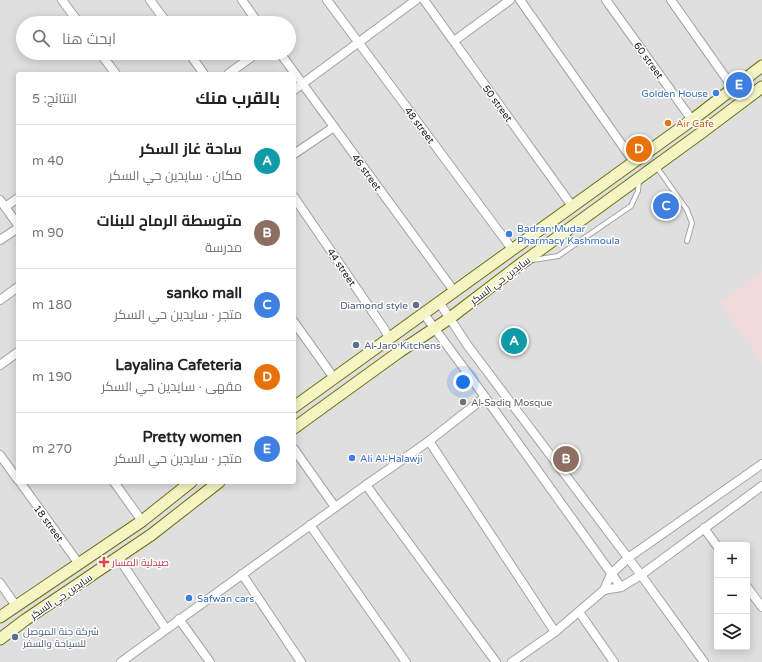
<!DOCTYPE html>
<html lang="ar">
<head>
<meta charset="utf-8">
<style>
  :root { --surface:#fff; --page:#f2f2f2; --text:#222; --muted:#767676; --line:#e0e0e0; --accent:#b45309 }
  body { margin:0; font-family:"Varela Round",Cairo,sans-serif; background:var(--page); color:var(--text); direction:rtl }
  .controls { position:absolute; right:12px; bottom:12px; display:grid; overflow:hidden; border-radius:4px; box-shadow:0 2px 10px #0003 }
  .controls button { width:36px; height:36px; display:grid; place-items:center; padding:0; border:0; border-bottom:1px solid var(--line); background:var(--surface); color:var(--text); font:20px sans-serif }
  .you { position:absolute; left:463px; top:382px; width:14px; height:14px; margin:-10px; border:3px solid #fff; border-radius:50%; background:#1a73e8; box-shadow:0 0 0 6px #1a73e833 }
  .badge { display:grid; place-items:center; width:26px; height:26px; border-radius:50%; background:var(--accent); color:#fff; font-size:13px; font-weight:700 }
  .pin { position:absolute; translate:-50% -50%; border:2px solid #fff; box-shadow:0 1px 4px #0006 }
  .list { margin:0; padding:0; list-style:none }
  h2 { display:flex; justify-content:space-between; align-items:center; height:52px; margin:0; padding:0 16px; font-size:17px }
  h2 small { font-size:13px; font-weight:400; color:var(--muted) }
  .list li { display:grid; grid-template-columns:26px 1fr auto; gap:12px; align-items:center; box-sizing:border-box; height:72px; padding:0 16px; border-top:1px solid var(--line) }
  .list b { display:block; font-size:15px; white-space:nowrap }
  .list p { margin:0; font-size:13px; white-space:nowrap; color:var(--muted) }
  .list em { font-size:13px; font-style:normal; color:var(--muted) }
  .icon { flex:none; width:22px; height:22px; fill:none; stroke:currentColor; stroke-width:2; stroke-linecap:round; stroke-linejoin:round }
  .map { position:relative; flex:none; width:762px; height:662px; overflow:hidden; direction:ltr }
  .search { position:absolute; background:var(--surface); box-shadow:0 2px 10px #0003; left:16px; top:16px; width:280px; height:44px; display:flex; align-items:center; gap:10px; box-sizing:border-box; padding:0 14px; border-radius:22px; color:var(--muted); font-size:15px }
  .panel { position:absolute; background:var(--surface); box-shadow:0 2px 10px #0003; left:16px; top:72px; width:280px; height:412px; border-radius:4px; direction:rtl }
  .map>svg:first-child { display:block }
  .residential { fill:#e0dfdf; fill-rule:evenodd }
  .commercial { fill:#f0dbdb }
  .lines { fill:none; stroke-linecap:round; stroke-linejoin:round }
  .lane-casing { stroke:#a3a3a3; stroke-width:6 }
  .street-casing { stroke:#a3a3a3; stroke-width:10 }
  .secondary-casing { stroke:#6d730f; stroke-width:13 }
  .lane { stroke:#fff; stroke-width:4 }
  .street { stroke:#fff; stroke-width:8 }
  .secondary { stroke:#f5f5c4; stroke-width:11 }
  .shop-dot { fill:#3f7fe0; stroke:#fff; stroke-width:1.5 }
  .food-dot { fill:#e8710a; stroke:#fff; stroke-width:1.5 }
  .service-dot { fill:#5c6f8a; stroke:#fff; stroke-width:1.5 }
  .worship-dot { fill:#6b7280; stroke:#fff; stroke-width:1.5 }
  .health-dot { fill:#e0444e; stroke:#fff; stroke-width:1.5 }
  .labels { text-anchor:middle; stroke-width:3; stroke-linejoin:round; paint-order:stroke }
  .street-label { font-size:10px; fill:#222; stroke:#fff }
  .shop-label { font-size:10px; fill:#366cbe; stroke:#fff; text-anchor:start }
  .food-label { font-size:10px; fill:#c56008; stroke:#fff; text-anchor:start }
  .service-label { font-size:10px; fill:#4e5e75; stroke:#fff; text-anchor:start }
  .worship-label { font-size:10px; fill:#5b616d; stroke:#fff; text-anchor:start }
  .health-label { font-size:10px; fill:#be3a42; stroke:#fff; text-anchor:start }
</style>
</head>
<body>
<div class="map">
<svg width="762" height="662" viewBox="0 0 762 662">
  <rect width="100%" height="100%" fill="#f1eeea"/>
  <path class="residential" d="M0,0H762V662H0ZM23,23H289V53H23ZM18,74H294V482H18ZM717,545H747V647H717Z"/>
  <path class="commercial" d="M762,270V363L719,304Z"/>
  <g class="lines">
    <defs>
      <g id="lane">
        <path d="M656,166L687,210L692,223L687,241"/>
        <path d="M533,260L558,256L631,206L638,191L639,181"/>
      </g>
      <g id="street">
        <path d="M62,0L79,23"/>
        <path d="M150,0L167,23"/>
        <path d="M242,0L258,23"/>
        <path d="M327,0L512,249"/>
        <path d="M424,0L572,206"/>
        <path d="M520,0L634,162"/>
        <path d="M606,0L692,120"/>
        <path d="M671,0L733,88"/>
        <path d="M454,41L510,0"/>
        <path d="M100,53L116,74"/>
        <path d="M189,53L204,74"/>
        <path d="M280,53L454,291"/>
        <path d="M228,74L257,53"/>
        <path d="M294,90L416,0"/>
        <path d="M294,154L334,127"/>
        <path d="M294,197L385,330L389,339"/>
        <path d="M0,200L18,225"/>
        <path d="M5,207L18,198"/>
        <path d="M0,240L18,228"/>
        <path d="M0,300L18,287"/>
        <path d="M439,302L468,346L641,575L704,662"/>
        <path d="M424,314L485,397L621,587"/>
        <path d="M294,322L334,378"/>
        <path d="M0,365L18,352"/>
        <path d="M429,441L555,632"/>
        <path d="M294,449L335,507"/>
        <path d="M0,455L18,480"/>
        <path d="M20,482L79,564"/>
        <path d="M114,482L142,521"/>
        <path d="M366,485L496,662"/>
        <path d="M310,525L406,662"/>
        <path d="M704,528L717,546"/>
        <path d="M118,557L166,629"/>
        <path d="M242,574L301,662"/>
        <path d="M0,583L16,606"/>
        <path d="M747,587L762,607"/>
        <path d="M604,590L621,587L641,575L762,486"/>
        <path d="M579,612L614,662"/>
        <path d="M179,619L210,662"/>
        <path d="M121,662L366,485L429,441L485,397"/>
        <path d="M512,662L555,632L604,590L611,574L628,558L762,464"/>
      </g>
      <g id="secondary">
        <path d="M294,407L692,120L762,66"/>
        <path d="M294,428L399,352L450,318L522,263L701,133L762,87"/>
        <path d="M0,617L142,521L191,482"/>
        <path d="M0,639L25,620L151,535L219,482"/>
      </g>
    </defs>
    <use href="#lane" class="lane-casing"/>
    <use href="#street" class="street-casing"/>
    <use href="#secondary" class="secondary-casing"/>
    <use href="#lane" class="lane"/>
    <use href="#street" class="street"/>
    <use href="#secondary" class="secondary"/>
  </g>
  <g class="shop-dot">
    <circle cx="716" cy="93" r="4"/>
    <circle cx="509" cy="234" r="4"/>
    <circle cx="352" cy="458" r="4"/>
    <circle cx="189" cy="598" r="4"/>
  </g>
  <circle class="food-dot" cx="668" cy="123" r="4"/>
  <g class="service-dot">
    <circle cx="416" cy="305" r="4"/>
    <circle cx="356" cy="345" r="4"/>
    <circle cx="15" cy="637" r="4"/>
  </g>
  <circle class="worship-dot" cx="463" cy="402" r="4"/>
  <path class="health-dot" d="M102 556h4v4h4v4h-4v4h-4v-4h-4v-4h4z"/>
  <g class="labels">
    <g class="street-label">
      <text transform="translate(649 60) rotate(54)" y="4">60 street</text>
      <text transform="translate(498 103) rotate(54)" y="4">50 street</text>
      <text transform="translate(420 125) rotate(53)" y="4">48 street</text>
      <text transform="translate(367 172) rotate(54)" y="4">46 street</text>
      <text transform="translate(342 267) rotate(56)" y="4">44 street</text>
      <text transform="translate(500 280) rotate(-37)" y="4">سايدين حي السكر</text>
      <text transform="translate(49 523) rotate(54)" y="4">18 street</text>
      <text transform="translate(61 596) rotate(-34)" y="4">سايدين حي السكر</text>
    </g>
    <g class="shop-label">
      <text x="708" y="97" text-anchor="end">Golden House</text>
      <text x="517" y="232">Badran Mudar<tspan x="517" dy="12">Pharmacy Kashmoula</tspan></text>
      <text x="360" y="462">Ali Al-Halawji</text>
      <text x="197" y="602">Safwan cars</text>
    </g>
    <g class="food-label">
      <text x="676" y="127">Air Cafe</text>
    </g>
    <g class="service-label">
      <text x="408" y="309" text-anchor="end">Diamond style</text>
      <text x="364" y="349">Al-Jaro Kitchens</text>
      <text x="23" y="635">شركة جنة الموصل<tspan x="23" dy="12">للسياحة والسفر</tspan></text>
    </g>
    <g class="worship-label">
      <text x="471" y="406">Al-Sadiq Mosque</text>
    </g>
    <g class="health-label">
      <text x="112" y="566">صيدلية المسار</text>
    </g>
  </g>
</svg>
<div class="controls">
<button>+</button>
<button>−</button>
<button><svg class="icon" aria-label="layers" viewBox="0 0 24 24"><path d="M12 4l9 5-9 5-9-5zM3 14l9 5 9-5"/></svg></button>
</div>
<div class="you"></div>
<div class="pin badge" style="left:514px;top:341px;background:#0f9aa8">A</div>
<div class="pin badge" style="left:566px;top:459px;background:#8d6e63">B</div>
<div class="pin badge" style="left:666px;top:206px;background:#3f7fe0">C</div>
<div class="pin badge" style="left:639px;top:149px;background:#e8710a">D</div>
<div class="pin badge" style="left:739px;top:85px;background:#3f7fe0">E</div>
<div class="search"><svg class="icon" aria-label="search" viewBox="0 0 24 24"><circle cx="10" cy="10" r="6"/><path d="M15 15l6 6"/></svg>ابحث هنا</div>
<section class="panel">
<h2>بالقرب منك<small>النتائج: 5</small></h2>
<ul class="list">
<li><span class="badge" style="background:#0f9aa8">A</span><div><b>ساحة غاز السكر</b><p>مكان · سايدين حي السكر</p></div><em>40 m</em></li>
<li><span class="badge" style="background:#8d6e63">B</span><div><b>متوسطة الرماح للبنات</b><p>مدرسة</p></div><em>90 m</em></li>
<li><span class="badge" style="background:#3f7fe0">C</span><div><b>sanko mall</b><p>متجر · سايدين حي السكر</p></div><em>180 m</em></li>
<li><span class="badge" style="background:#e8710a">D</span><div><b>Layalina Cafeteria</b><p>مقهى · سايدين حي السكر</p></div><em>190 m</em></li>
<li><span class="badge" style="background:#3f7fe0">E</span><div><b>Pretty women</b><p>متجر · سايدين حي السكر</p></div><em>270 m</em></li>
</ul>
</section>
</div>
</body>
</html>
